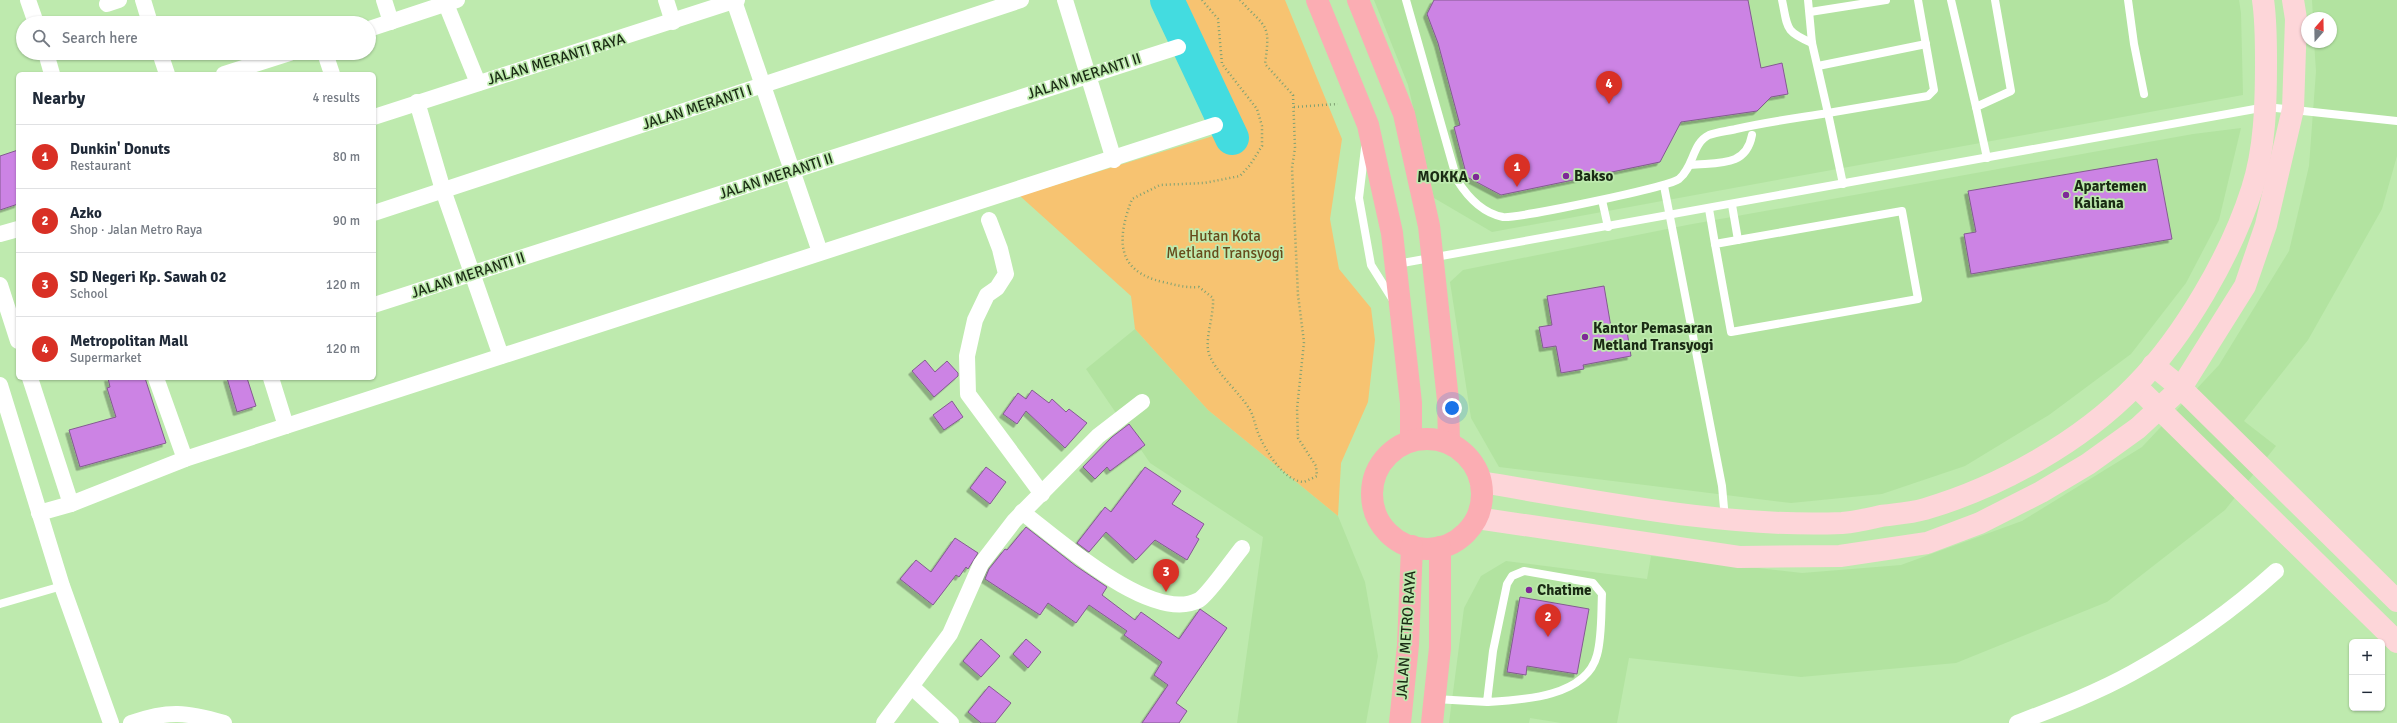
<!DOCTYPE html>
<html lang="en">
<head>
<meta charset="utf-8">
<style>
  :root { --surface:#fff; --page:#f6f6f7; --text:#1f2937; --muted:#747a83; --line:#e0e1e3; --accent:#d93025 }
  body { margin:0; font-family:Signika,sans-serif; background:var(--page); color:var(--text) }
  .controls { position:absolute; right:12px; bottom:12px; display:grid; overflow:hidden; border-radius:6px; box-shadow:0 1px 3px #0004 }
  .controls button { width:36px; height:36px; display:grid; place-items:center; padding:0; border:0; border-bottom:1px solid var(--line); background:var(--surface); color:var(--text); font:20px sans-serif }
  .compass { position:absolute; left:2301px; top:12px; width:36px; height:36px; border-radius:50%; background:var(--surface); box-shadow:0 1px 3px #0004; rotate:20deg }
  .you { position:absolute; left:1452px; top:408px; width:14px; height:14px; margin:-10px; border:3px solid #fff; border-radius:50%; background:#1a73e8; box-shadow:0 0 0 6px #1a73e833 }
  .badge { display:grid; place-items:center; width:26px; height:26px; border-radius:50%; background:var(--accent); color:#fff; font-size:13px; font-weight:700 }
  .pin { position:absolute; translate:-50% -33px; filter:drop-shadow(0 1px 2px #0008) }
  .pin::after { content:''; position:absolute; top:21px; width:14px; height:12px; background:inherit; clip-path:polygon(0 0,100% 0,50% 100%) }
  .list { margin:0; padding:0; list-style:none }
  h2 { display:flex; justify-content:space-between; align-items:center; height:52px; margin:0; padding:0 16px; font-size:17px }
  h2 small { font-size:13px; font-weight:400; color:var(--muted) }
  .list li { display:grid; grid-template-columns:26px 1fr auto; gap:12px; align-items:center; box-sizing:border-box; height:64px; padding:0 16px; border-top:1px solid var(--line) }
  .list b { display:block; font-size:15px; white-space:nowrap }
  .list p { margin:0; font-size:13px; white-space:nowrap; color:var(--muted) }
  .list em { font-size:13px; font-style:normal; color:var(--muted) }
  .icon { flex:none; width:22px; height:22px; fill:none; stroke:currentColor; stroke-width:2; stroke-linecap:round; stroke-linejoin:round }
  .map { position:relative; flex:none; width:2397px; height:723px; overflow:hidden }
  .search { position:absolute; background:var(--surface); box-shadow:0 1px 3px #0004; left:16px; top:16px; width:360px; height:44px; display:flex; align-items:center; gap:10px; box-sizing:border-box; padding:0 14px; border-radius:22px; color:var(--muted); font-size:15px }
  .panel { position:absolute; background:var(--surface); box-shadow:0 1px 3px #0004; left:16px; top:72px; width:360px; height:308px; border-radius:6px }
  .map>svg:first-child { display:block }
  .built { fill:#b2e3a0 }
  .green { fill:#f7c371 }
  .lines { fill:none; stroke-linecap:round; stroke-linejoin:round }
  .river { stroke:#43dce0; stroke-width:34 }
  .building { fill:#cc83e4; stroke:#835b90; filter:url(#shadow) }
  .path { stroke:#7fa173; stroke-width:2.5; stroke-dasharray:1 3; stroke-linecap:butt }
  .lane { stroke:#fff; stroke-width:8 }
  .street { stroke:#fff; stroke-width:16 }
  .secondary { stroke:#fdd6d9; stroke-width:22 }
  .primary { stroke:#fbadb3; stroke-width:22 }
  .poi-dot { fill:#7e2897; stroke:#beeaae; stroke-width:1.5 }
  .labels { text-anchor:middle; stroke-width:3.5; stroke-linejoin:round; paint-order:stroke }
  .street-label { font-size:15px; fill:#1a2b14; stroke:#beeaae }
  .poi-label { font-size:15px; font-weight:bold; fill:#1a2b14; stroke:#beeaae; text-anchor:start }
  .park-label { font-size:15px; fill:#674b1b; stroke:#beeaae }
</style>
</head>
<body>
<div class="map">
<svg width="2397" height="723" viewBox="0 0 2397 723">
  <defs>
    <filter id="shadow"><feDropShadow dx="-3.5" dy="3.5" stdDeviation="0" flood-color="#0004"/></filter>
  </defs>
  <rect width="100%" height="100%" fill="#beeaae"/>
  <g class="built">
    <path d="M1374,0H2239L2241,13L2243,95L1492,232L1434,198L1408,85Z"/>
    <path d="M2312,0H2397V156L2382,209L2308,340L2244,421L2276,446L2225,510L2107,602L1956,663L1801,677L1629,658L1617,723H1561L1530,718L1529,723H1449L1464,608L1481,576L1506,561L1647,579L1651,556L1802,573L1901,565L2022,521L2142,447L2219,365L2289,251L2309,166L2316,71L2314,42H2331V18H2313Z"/>
    <path d="M2241,128L2219,220L2186,283L2131,354L2049,415L1965,466L1882,494L1791,503L1499,467L1471,418L1450,282L1463,270L1687,225L2193,134Z"/>
    <path d="M1135,329L1208,410L1338,516L1365,582L1378,656L1366,723H1237L1263,537L1150,463L1086,369Z"/>
  </g>
  <path class="green" d="M1176,0H1285L1342,139L1330,219L1339,269L1371,308L1375,340L1368,402L1341,463L1338,516L1208,410L1135,329L1131,296L1020,196L1242,127Z"/>
  <g class="lines">
    <path class="river" d="M1167,0L1232,138"/>
  </g>
  <g class="building">
    <path d="M1434,0H1748L1761,68L1782,63L1788,94L1771,97L1757,111L1681,122L1660,162L1501,195L1467,177L1454,127L1460,125L1438,43L1427,14Z"/>
    <path d="M18,150V204L0,210V156Z"/>
    <path d="M2157,159L2172,239L1971,274L1964,234L1976,232L1968,191Z"/>
    <path d="M1604,286L1611,327L1626,325L1631,356L1583,365L1584,369L1561,373L1556,346L1543,348L1539,327L1552,325L1547,296Z"/>
    <path d="M925,360L935,372L947,361L958,373V376L934,397L912,371Z"/>
    <path d="M108,378H145L166,443L80,467L69,430L116,417L107,388L110,387Z"/>
    <path d="M227,378H247L256,406L237,412Z"/>
    <path d="M1032,390L1049,403L1052,399L1066,412L1069,409L1087,423L1065,448L1026,411L1017,424L1003,414L1018,393L1026,399Z"/>
    <path d="M952,401L963,417L944,430L933,415Z"/>
    <path d="M1129,424L1145,445L1110,471L1107,467L1095,479L1083,467L1112,437Z"/>
    <path d="M986,467L1006,482L990,504L970,488Z"/>
    <path d="M1145,467L1181,491L1172,504L1204,524L1196,537L1199,539L1187,560L1155,540L1136,560L1106,532L1089,552L1077,543L1105,507L1111,512Z"/>
    <path d="M1026,527L1076,566L1107,587L1102,595L1135,620L1141,612L1179,639L1200,609L1227,628L1176,703L1187,711L1179,723H1142L1168,685L1154,675L1162,662L1124,635L1127,631L1089,605L1076,623L1048,603L1040,615L985,579L989,569L1005,549L1007,550Z"/>
    <path d="M955,538L978,553L968,569L966,567L959,577L956,575L933,605L900,579L916,560L931,572Z"/>
    <path d="M1520,597L1589,609L1577,674L1527,666L1526,675L1507,672Z"/>
    <path d="M981,639L1000,656L981,677L963,661Z"/>
    <path d="M1026,639L1041,652L1028,668L1013,654Z"/>
    <path d="M989,686L1011,703L995,723H981L968,712Z"/>
  </g>
  <g class="lines">
    <g class="path">
      <path d="M1202,0L1218,19L1222,64L1257,109L1262,126V146L1250,165L1240,176L1204,183L1160,185L1132,199C1117,238 1115,271 1163,282C1176,285 1185,288 1199,287L1213,298C1214,315 1206,334 1208,350C1212,370 1239,391 1250,410C1254,417 1255,425 1258,433C1266,451 1283,481 1304,482L1317,476L1316,466L1298,438L1297,409L1304,342L1298,295L1292,168L1295,148L1293,95L1265,64C1271,22 1266,29 1240,0"/>
      <path d="M1294,107L1338,104"/>
    </g>
    <g class="lane">
      <path d="M1406,0L1457,180C1467,196 1482,213 1503,217C1515,219 1670,187 1679,179C1694,167 1692,143 1709,135C1717,132 1728,131 1736,129C1766,122 1797,118 1828,113L1843,184"/>
      <path d="M1782,0C1788,28 1784,31 1812,43"/>
      <path d="M1808,0L1812,43L1828,113L1928,96L1934,90L1918,0"/>
      <path d="M1951,0L1976,107"/>
      <path d="M2128,0L2134,44L2144,94"/>
      <path d="M1810,12L1886,0"/>
      <path d="M1818,66L1926,44"/>
      <path d="M1365,148L1359,198L1371,265L1393,300"/>
      <path d="M1987,158L1976,107L2011,91L1995,0"/>
      <path d="M1690,165C1717,162 1746,168 1752,135"/>
      <path d="M1664,186L1722,486L1725,519"/>
      <path d="M1602,200L1608,227"/>
      <path d="M1732,205L1738,240"/>
      <path d="M1709,209L1715,244"/>
      <path d="M1902,211L1918,299L1731,332L1715,244Z"/>
      <path d="M1397,264L2266,107L2397,121"/>
      <path d="M0,604L62,586"/>
      <path d="M1435,699L1487,702L1493,651L1507,584L1512,576L1524,571L1593,583L1602,594C1601,614 1602,637 1597,655C1586,697 1523,700 1487,702"/>
    </g>
    <g class="street">
      <path d="M28,0L36,23"/>
      <path d="M143,0L150,23"/>
      <path d="M384,0L391,22"/>
      <path d="M666,0L673,22"/>
      <path d="M1065,0L1114,160"/>
      <path d="M734,1L820,252"/>
      <path d="M107,4L119,0"/>
      <path d="M446,4L478,83"/>
      <path d="M369,29L457,0"/>
      <path d="M46,53L52,74"/>
      <path d="M160,53L167,74"/>
      <path d="M325,53L332,74"/>
      <path d="M224,74L290,53"/>
      <path d="M417,102L443,190L501,356"/>
      <path d="M374,117L737,0"/>
      <path d="M374,213L1021,0"/>
      <path d="M989,220L1000,249L1006,274L997,288L987,295L975,320L967,356L968,394L1042,494"/>
      <path d="M0,234L18,229"/>
      <path d="M0,285L18,341"/>
      <path d="M374,305L1178,47"/>
      <path d="M30,378L71,504"/>
      <path d="M156,378L185,459"/>
      <path d="M271,378L286,426L1215,125"/>
      <path d="M0,385L62,586L111,723"/>
      <path d="M1022,512C1058,539 1152,625 1199,600C1208,595 1233,559 1242,548"/>
      <path d="M39,513L71,504L185,459L286,426"/>
      <path d="M912,687L951,723"/>
      <path d="M131,723C169,710 186,712 224,723"/>
      <path d="M884,723L950,634L981,564L1014,521L1098,436L1142,402"/>
      <path d="M2017,723C2056,708 2096,693 2132,673C2183,645 2233,610 2276,571"/>
    </g>
    <g class="secondary">
      <path d="M2153,365L2181,388L2397,601"/>
      <path d="M2136,386L2397,642"/>
      <path d="M1481,482C1598,501 1723,528 1842,523C1855,522 1868,519 1881,516C1896,514 1911,513 1925,509C2000,487 2081,442 2136,385C2184,336 2231,255 2252,189C2265,149 2266,104 2266,61C2266,41 2266,20 2263,0"/>
      <path d="M1477,518L1739,557L1840,556L1927,543L1980,523L2041,492L2088,464L2138,428L2181,388L2245,286L2266,225L2293,109L2296,19L2293,0"/>
    </g>
    <g class="primary">
      <path d="M1317,0L1368,125L1392,233L1411,403V441"/>
      <path d="M1358,0L1404,114L1429,226L1448,400L1449,443"/>
      <circle cx="1427" cy="494" r="55"/>
      <path d="M1400,723L1408,645L1412,546"/>
      <path d="M1432,723L1440,648V547"/>
    </g>
  </g>
  <g class="poi-dot">
    <circle cx="1566" cy="176" r="4"/>
    <circle cx="1476" cy="177" r="4"/>
    <circle cx="2066" cy="195" r="4"/>
    <circle cx="1585" cy="337" r="4"/>
    <circle cx="1529" cy="590" r="4"/>
  </g>
  <g class="labels">
    <g class="street-label">
      <text transform="translate(556 59) rotate(-17)" y="5">JALAN MERANTI RAYA</text>
      <text transform="translate(1084 76) rotate(-18)" y="5">JALAN MERANTI II</text>
      <text transform="translate(697 107) rotate(-18)" y="5">JALAN MERANTI I</text>
      <text transform="translate(776 176) rotate(-18)" y="5">JALAN MERANTI II</text>
      <text transform="translate(468 275) rotate(-18)" y="5">JALAN MERANTI II</text>
      <text transform="translate(1406 635) rotate(-86)" y="5">JALAN METRO RAYA</text>
    </g>
    <g class="poi-label">
      <text x="1574" y="181">Bakso</text>
      <text x="1468" y="182" text-anchor="end">MOKKA</text>
      <text x="2074" y="191">Apartemen<tspan x="2074" dy="17">Kaliana</tspan></text>
      <text x="1593" y="333">Kantor Pemasaran<tspan x="1593" dy="17">Metland Transyogi</tspan></text>
      <text x="1537" y="595">Chatime</text>
    </g>
    <g class="park-label">
      <text x="1225" y="241">Hutan Kota<tspan x="1225" dy="17">Metland Transyogi</tspan></text>
    </g>
  </g>
</svg>
<div class="controls">
<button>+</button>
<button>−</button>
</div>
<svg class="compass" viewBox="-18 -18 36 36"><path d="M0-13l5 13h-10z" fill="#e53935"/><path d="M0 13l5-13h-10z" fill="#747a83"/></svg>
<div class="you"></div>
<div class="pin badge" style="left:1517px;top:187px">1</div>
<div class="pin badge" style="left:1548px;top:637px">2</div>
<div class="pin badge" style="left:1166px;top:592px">3</div>
<div class="pin badge" style="left:1609px;top:104px">4</div>
<div class="search"><svg class="icon" aria-label="search" viewBox="0 0 24 24"><circle cx="10" cy="10" r="6"/><path d="M15 15l6 6"/></svg>Search here</div>
<section class="panel">
<h2>Nearby<small>4 results</small></h2>
<ul class="list">
<li><span class="badge">1</span><div><b>Dunkin' Donuts</b><p>Restaurant</p></div><em>80 m</em></li>
<li><span class="badge">2</span><div><b>Azko</b><p>Shop · Jalan Metro Raya</p></div><em>90 m</em></li>
<li><span class="badge">3</span><div><b>SD Negeri Kp. Sawah 02</b><p>School</p></div><em>120 m</em></li>
<li><span class="badge">4</span><div><b>Metropolitan Mall</b><p>Supermarket</p></div><em>120 m</em></li>
</ul>
</section>
</div>
</body>
</html>
